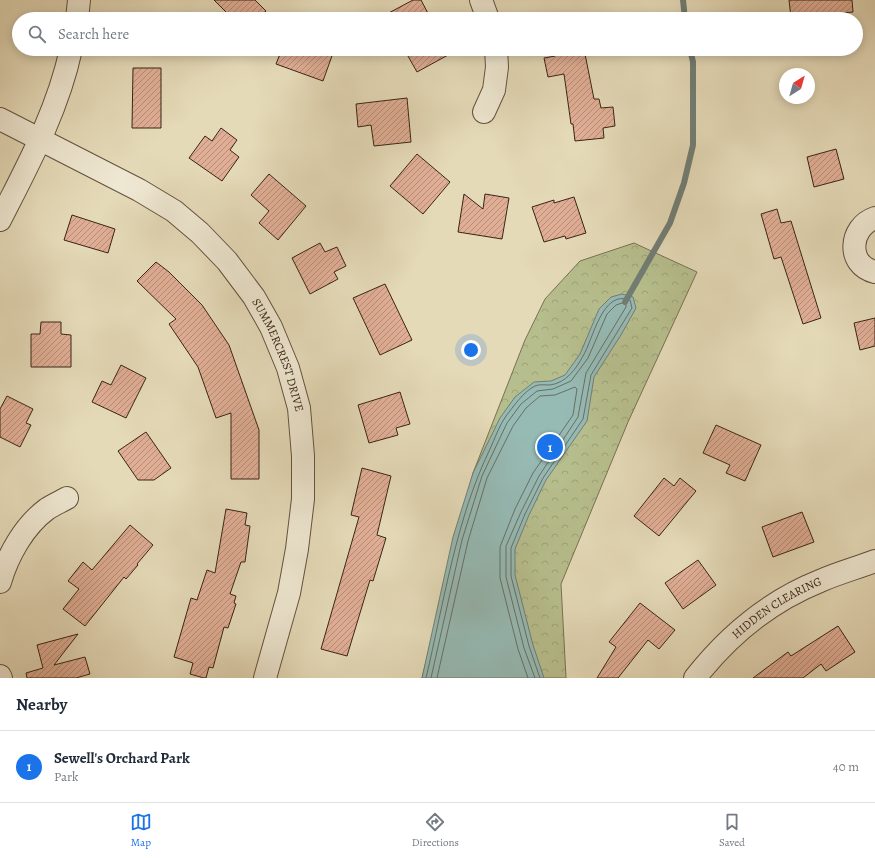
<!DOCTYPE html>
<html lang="en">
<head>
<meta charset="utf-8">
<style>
  :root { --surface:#fff; --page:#f2f2f3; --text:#1f2937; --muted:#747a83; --line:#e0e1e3; --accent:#1a73e8 }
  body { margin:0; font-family:Alegreya,serif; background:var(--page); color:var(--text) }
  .compass { position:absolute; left:779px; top:68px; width:36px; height:36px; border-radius:50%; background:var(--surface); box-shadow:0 2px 10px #0003; rotate:37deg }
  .you { position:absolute; left:471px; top:350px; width:14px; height:14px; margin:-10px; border:3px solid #fff; border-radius:50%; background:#1a73e8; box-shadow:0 0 0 6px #1a73e833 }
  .badge { display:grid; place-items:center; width:26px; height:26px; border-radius:50%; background:var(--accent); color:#fff; font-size:13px; font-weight:700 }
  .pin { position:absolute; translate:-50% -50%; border:2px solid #fff; box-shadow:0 1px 4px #0006 }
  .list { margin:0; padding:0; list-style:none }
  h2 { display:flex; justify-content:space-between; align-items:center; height:52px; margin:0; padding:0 16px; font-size:17px }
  h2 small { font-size:13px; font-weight:400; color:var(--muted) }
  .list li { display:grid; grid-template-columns:26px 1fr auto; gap:12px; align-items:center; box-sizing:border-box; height:72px; padding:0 16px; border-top:1px solid var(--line) }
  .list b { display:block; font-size:15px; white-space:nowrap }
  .list p { margin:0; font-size:13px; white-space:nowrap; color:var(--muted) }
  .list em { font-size:13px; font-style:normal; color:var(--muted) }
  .icon { flex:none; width:22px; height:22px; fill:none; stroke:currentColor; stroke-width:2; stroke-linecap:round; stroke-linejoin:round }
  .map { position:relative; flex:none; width:875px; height:678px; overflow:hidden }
  .search { position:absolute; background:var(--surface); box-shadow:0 2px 10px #0003; left:12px; right:12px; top:12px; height:44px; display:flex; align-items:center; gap:10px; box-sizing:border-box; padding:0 14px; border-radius:22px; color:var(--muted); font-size:15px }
  .sheet { height:124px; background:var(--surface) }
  nav { display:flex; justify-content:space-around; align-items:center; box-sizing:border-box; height:56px; border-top:1px solid var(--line); background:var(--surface); font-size:11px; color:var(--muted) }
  nav a { display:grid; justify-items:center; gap:2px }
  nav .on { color:var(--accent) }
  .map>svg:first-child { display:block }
  .park { fill:url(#park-crowns); stroke:#787152 }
  .water { fill:#96bab4; stroke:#717e75 }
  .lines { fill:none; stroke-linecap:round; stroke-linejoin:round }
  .shore { stroke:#686f65; stroke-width:1 }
  .stream { stroke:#717e75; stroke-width:6 }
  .building { fill:url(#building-hatch); stroke:#392416 }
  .minor-casing { stroke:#64523e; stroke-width:24 }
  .minor { stroke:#eee7d1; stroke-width:22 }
  .labels { text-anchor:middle; stroke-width:4; stroke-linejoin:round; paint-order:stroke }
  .street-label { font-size:12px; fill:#392416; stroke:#eee7d1 }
</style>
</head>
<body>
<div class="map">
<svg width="875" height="678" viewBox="0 0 875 678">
  <defs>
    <pattern id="park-crowns" width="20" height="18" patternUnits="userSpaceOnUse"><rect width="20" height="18" fill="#b7be8d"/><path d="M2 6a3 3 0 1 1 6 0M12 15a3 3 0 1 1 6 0" fill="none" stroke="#9ea379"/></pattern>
    <pattern id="building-hatch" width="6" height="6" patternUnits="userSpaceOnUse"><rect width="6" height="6" fill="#e0ae95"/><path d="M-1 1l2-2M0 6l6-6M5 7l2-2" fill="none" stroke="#b78d79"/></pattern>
  </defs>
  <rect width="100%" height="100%" fill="#e5dab8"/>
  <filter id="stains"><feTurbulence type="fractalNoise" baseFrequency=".005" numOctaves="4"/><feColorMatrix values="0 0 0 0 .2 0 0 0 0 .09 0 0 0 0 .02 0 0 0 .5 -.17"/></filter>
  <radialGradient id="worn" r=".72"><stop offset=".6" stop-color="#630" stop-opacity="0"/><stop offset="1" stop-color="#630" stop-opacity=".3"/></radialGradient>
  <path class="park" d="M634,243L697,272L628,422L561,584L566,678H422L473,473L525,340L545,299L580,261Z"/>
  <path class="water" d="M622,294L633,297L636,308L621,335L594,377L587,421L546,480L529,515L515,549V575L533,645L544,678H422L453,537L473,473L500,418L515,397L534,382L551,381L565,375L580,354L599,309L611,297Z"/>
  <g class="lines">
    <g class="shore">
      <path d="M426,678C444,602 456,519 490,449C495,438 499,426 506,416C513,407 524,391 535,386C539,384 546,385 550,385C566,383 576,369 583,356C593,340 602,289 630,300L632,308L591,375L583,419L543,478L525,514L511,548V576L529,646L540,678"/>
      <path d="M431,678L462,540L482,476L507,423L521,404L537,391L553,389L571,381L588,358L607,314L616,305L622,303L626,305V307L586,373L578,417L539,476L521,512L506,546V577L524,648L535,678"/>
      <path d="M437,678L468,541L487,478L513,426L526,408L540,396L555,395L575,387L577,389L573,415L533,473L515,509L500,547V578L518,649L528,678"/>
    </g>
    <g class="stream">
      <path d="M683,0L685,19"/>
      <path d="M625,302L670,223L684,183L693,145V62L690,49"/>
    </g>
  </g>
  <g class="building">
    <path d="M214,0H255L266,11L258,19H233Z"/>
    <path d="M413,0H421L431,19H387L385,15Z"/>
    <path d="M789,0H852L853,12L791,18Z"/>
    <path d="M282,49H322L333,53L323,81L276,64Z"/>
    <path d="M404,49H459L417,72Z"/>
    <path d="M554,49H584L594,99H599L601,108L613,107L615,126L603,128L604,138L575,141L573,124H571L564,74L548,77L544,58L555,56Z"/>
    <path d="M133,68H161V128H132Z"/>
    <path d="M407,98L411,142L374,146L371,125L358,127L356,104Z"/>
    <path d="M221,128L237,140L230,150L239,157L222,181L189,158L205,136L212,141Z"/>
    <path d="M836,149L844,179L814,187L807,157Z"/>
    <path d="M417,154L450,182L423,214L390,186Z"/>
    <path d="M269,174L306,206L278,240L259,223L269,211L251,195Z"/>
    <path d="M464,194L483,209L485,194L509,198L502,239L458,232Z"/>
    <path d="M574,197L586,233L566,239L565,236L544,242L532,207L554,200V203Z"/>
    <path d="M777,209L781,223L791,221L821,318L803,324L781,257L774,259L761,214Z"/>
    <path d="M72,215L115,229L108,253L64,240Z"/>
    <path d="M320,243L325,252L337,247L346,266L334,272L338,279L310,294L292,258Z"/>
    <path d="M156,262L169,272L202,305L229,345L259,430V479H231V413L216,418L198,367L169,324L176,319L137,281Z"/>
    <path d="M385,284L412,340L380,355L353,298Z"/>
    <path d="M875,318V346L860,350L854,323Z"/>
    <path d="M41,322H61V334L71,335V367H31V334H40Z"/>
    <path d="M121,365L146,378L126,418L92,402L102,381L111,385Z"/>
    <path d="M400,392L410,424L396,428L398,435L369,443L358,405Z"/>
    <path d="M7,396L33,409L26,423L31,425L20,447L0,437V409Z"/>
    <path d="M716,425L761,445L745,481L726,473L730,465L703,453Z"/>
    <path d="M146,432L171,468L154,480H138L118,451Z"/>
    <path d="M362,468L391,476L377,535L386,538L373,581L370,580L347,656L321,649L359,517L351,515Z"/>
    <path d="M664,478L674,486L680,478L696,491L659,536L634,516Z"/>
    <path d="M226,509L247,513L245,525L250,526L245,562H241L230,594L236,596L234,603L236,604L228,628L224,627L213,668L209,667L206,678H204L190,674L193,663L174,657L191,598L197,600L207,570L215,573Z"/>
    <path d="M802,512L814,542L773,557L762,527Z"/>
    <path d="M130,525L153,545L137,564L138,565L126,579L124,577L85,626L63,609L79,589L68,581L83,562L92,570Z"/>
    <path d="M698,560L716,585L683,609L665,583Z"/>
    <path d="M640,603L675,630L659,649L648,640L618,678H597L616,647L609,642Z"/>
    <path d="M838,626L855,652L826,671L821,664L803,678H753L788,652L791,656Z"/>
    <path d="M78,634L54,665L85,657L90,674L76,678H27L26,673L43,668L37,645Z"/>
  </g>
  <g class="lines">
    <defs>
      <g id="minor">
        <path d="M481,0L488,19"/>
        <path d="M77,19L79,0"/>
        <path d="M484,112L494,90L497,67L496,49"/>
        <path id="s1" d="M0,119L139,190L174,211L200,233L227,261L254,297L271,327L288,368L299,408L303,456V499L297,549L289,593L265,678"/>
        <path d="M875,218C849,227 846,265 875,272"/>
        <path d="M0,220C28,165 58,110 71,49"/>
        <path d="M0,582C8,555 24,526 47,509C53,505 60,502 67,498"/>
        <path d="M0,676L1,678"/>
        <path id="s2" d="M695,678C728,636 770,601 820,581C838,573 857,568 875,561"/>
      </g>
    </defs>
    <use href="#minor" class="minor-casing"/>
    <use href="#minor" class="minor"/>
  </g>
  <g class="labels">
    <g class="street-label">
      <text dy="4" stroke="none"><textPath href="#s1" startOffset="378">SUMMERCREST DRIVE</textPath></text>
      <text dy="4" stroke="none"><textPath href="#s2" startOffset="109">HIDDEN CLEARING</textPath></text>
    </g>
  </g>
  <rect width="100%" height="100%" filter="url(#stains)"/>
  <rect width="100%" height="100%" fill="url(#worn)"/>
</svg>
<svg class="compass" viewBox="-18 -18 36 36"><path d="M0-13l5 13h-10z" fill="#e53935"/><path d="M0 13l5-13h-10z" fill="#747a83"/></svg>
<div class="you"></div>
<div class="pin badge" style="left:550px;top:447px">1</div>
<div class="search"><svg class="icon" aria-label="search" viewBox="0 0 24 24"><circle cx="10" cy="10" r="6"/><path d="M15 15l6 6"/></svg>Search here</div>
</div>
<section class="sheet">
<h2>Nearby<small></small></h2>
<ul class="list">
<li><span class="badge">1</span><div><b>Sewell's Orchard Park</b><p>Park</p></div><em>40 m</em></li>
</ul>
</section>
<nav>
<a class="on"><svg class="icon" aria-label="map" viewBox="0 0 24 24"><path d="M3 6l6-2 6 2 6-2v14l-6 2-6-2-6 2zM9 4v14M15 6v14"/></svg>Map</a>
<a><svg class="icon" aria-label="directions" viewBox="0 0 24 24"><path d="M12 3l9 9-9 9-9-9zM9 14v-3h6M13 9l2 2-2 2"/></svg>Directions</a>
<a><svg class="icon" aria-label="saved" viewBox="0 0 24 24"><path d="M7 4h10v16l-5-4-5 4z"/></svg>Saved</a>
</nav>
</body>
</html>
